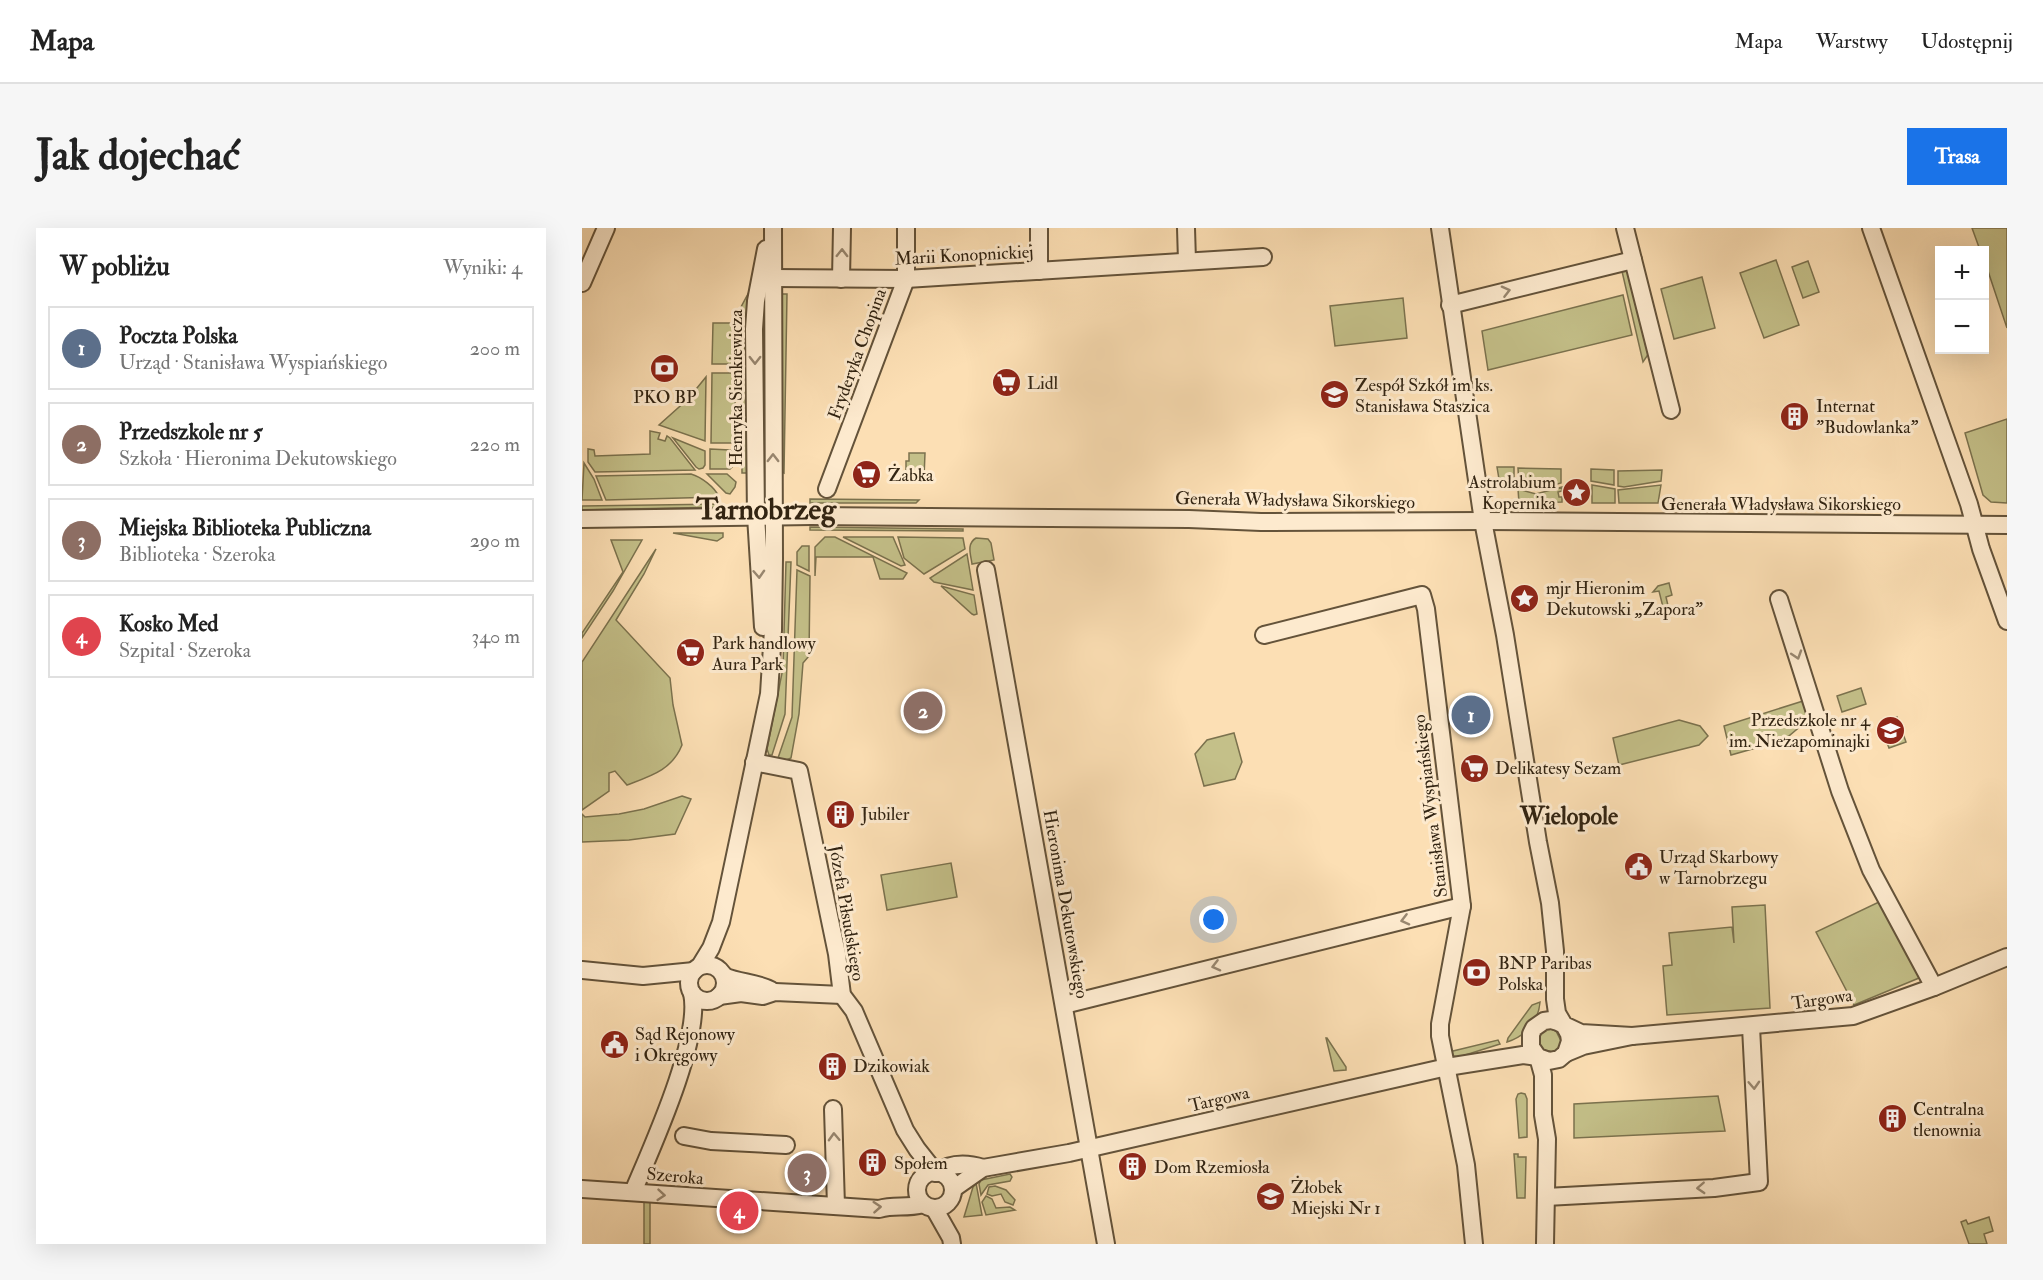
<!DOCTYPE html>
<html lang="pl">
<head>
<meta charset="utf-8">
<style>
  :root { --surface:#fff; --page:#f6f6f6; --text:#222; --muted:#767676; --line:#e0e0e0; --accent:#1a73e8 }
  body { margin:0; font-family:"IM FELL Double Pica",serif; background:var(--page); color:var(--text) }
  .controls { position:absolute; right:18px; top:18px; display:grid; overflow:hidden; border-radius:0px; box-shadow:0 6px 24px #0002 }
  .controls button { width:54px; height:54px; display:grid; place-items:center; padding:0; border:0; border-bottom:2px solid var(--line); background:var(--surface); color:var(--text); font:30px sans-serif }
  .you { position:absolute; left:632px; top:692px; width:21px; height:21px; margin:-15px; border:4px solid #fff; border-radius:50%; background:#1a73e8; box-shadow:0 0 0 9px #1a73e833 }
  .badge { display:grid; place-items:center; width:39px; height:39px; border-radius:50%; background:var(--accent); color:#fff; font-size:20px; font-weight:700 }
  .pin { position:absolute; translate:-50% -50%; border:3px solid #fff; box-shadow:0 2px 6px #0006 }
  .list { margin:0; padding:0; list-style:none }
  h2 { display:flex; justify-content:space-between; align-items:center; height:78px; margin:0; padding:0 24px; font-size:26px }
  h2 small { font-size:20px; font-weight:400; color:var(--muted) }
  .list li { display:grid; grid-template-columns:39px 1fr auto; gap:18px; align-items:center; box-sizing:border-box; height:84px; margin:0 12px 12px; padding:0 12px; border:2px solid var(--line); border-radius:0px }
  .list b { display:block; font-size:22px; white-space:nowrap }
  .list p { margin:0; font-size:20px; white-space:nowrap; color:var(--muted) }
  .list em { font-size:20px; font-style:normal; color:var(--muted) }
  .map { position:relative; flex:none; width:1425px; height:1016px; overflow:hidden; border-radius:0px }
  header { display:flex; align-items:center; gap:36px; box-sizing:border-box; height:84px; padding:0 30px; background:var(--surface); border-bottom:2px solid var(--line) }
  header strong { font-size:28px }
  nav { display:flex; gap:33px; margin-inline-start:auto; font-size:21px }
  .intro { display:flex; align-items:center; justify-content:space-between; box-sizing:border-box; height:144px; padding:0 36px }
  h1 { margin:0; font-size:42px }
  .button { padding:15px 27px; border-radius:0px; background:var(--accent); color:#fff; font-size:21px; font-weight:700 }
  main { display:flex; gap:36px; padding:0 36px }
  aside { flex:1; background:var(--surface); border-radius:0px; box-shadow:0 6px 24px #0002 }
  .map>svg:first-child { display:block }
  .green { fill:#c4c089; stroke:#7b724e; stroke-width:1.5 }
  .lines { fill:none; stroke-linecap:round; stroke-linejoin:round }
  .minor-casing { stroke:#64533a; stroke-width:20 }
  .minor { stroke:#fdeace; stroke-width:16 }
  .oneway { stroke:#988770 }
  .labels { text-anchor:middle; stroke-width:6; stroke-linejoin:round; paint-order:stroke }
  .street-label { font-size:18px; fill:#322412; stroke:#fdeace }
  .poi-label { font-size:18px; fill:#322412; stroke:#fdeace; text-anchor:start }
  .district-label { font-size:24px; font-weight:bold; fill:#322412; stroke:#fdeace }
  .town-label { font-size:30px; font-weight:bold; fill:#322412; stroke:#fdeace }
</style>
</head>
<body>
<header>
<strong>Mapa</strong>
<nav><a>Mapa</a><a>Warstwy</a><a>Udostępnij</a></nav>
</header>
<div class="intro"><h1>Jak dojechać</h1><a class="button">Trasa</a></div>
<main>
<aside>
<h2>W pobliżu<small>Wyniki: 4</small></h2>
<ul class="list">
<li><span class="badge" style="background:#5c6f8a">1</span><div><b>Poczta Polska</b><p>Urząd · Stanisława Wyspiańskiego</p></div><em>200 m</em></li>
<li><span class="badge" style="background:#8d6e63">2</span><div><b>Przedszkole nr 5</b><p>Szkoła · Hieronima Dekutowskiego</p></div><em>220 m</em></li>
<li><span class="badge" style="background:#8d6e63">3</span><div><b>Miejska Biblioteka Publiczna</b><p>Biblioteka · Szeroka</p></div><em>290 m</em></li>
<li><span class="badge" style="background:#e0444e">4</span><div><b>Kosko Med</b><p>Szpital · Szeroka</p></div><em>340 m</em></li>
</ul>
</aside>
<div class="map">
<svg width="1425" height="1016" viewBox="0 0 1425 1016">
  <rect width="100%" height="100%" fill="#fcdfb4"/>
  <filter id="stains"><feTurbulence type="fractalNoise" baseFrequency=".00333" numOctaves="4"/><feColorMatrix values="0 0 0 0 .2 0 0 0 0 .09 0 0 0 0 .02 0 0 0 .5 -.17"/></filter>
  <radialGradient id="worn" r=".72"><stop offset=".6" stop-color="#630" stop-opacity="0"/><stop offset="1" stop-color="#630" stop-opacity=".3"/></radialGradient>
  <g class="green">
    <path d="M1390,0H1425V100L1403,34L1402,22H1398Z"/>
    <path d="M1194,32L1217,97L1182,110L1158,45Z"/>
    <path d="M1226,33L1237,64L1221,70L1210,39Z"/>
    <path d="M1039,39L1046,43L1067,125L1061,134Z"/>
    <path d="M1120,49L1133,100L1092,111L1079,61Z"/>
    <path d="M174,51L164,87L165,245H160L159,79Z"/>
    <path d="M199,66H205L202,245L200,244Z"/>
    <path d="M1041,67L1050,107L906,142L900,103Z"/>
    <path d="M821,70L825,110L753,118L748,78Z"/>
    <path d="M131,95H153L152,136H130Z"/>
    <path d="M130,145H153V215H129Z"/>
    <path d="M124,149L123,213L77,197L106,171Z"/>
    <path d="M1425,191V275L1409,274L1401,267L1383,205Z"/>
    <path d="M68,203L78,205L76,211L83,213L85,208L88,210L113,242L13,244L6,234V221L12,222L13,228L68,226Z"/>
    <path d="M91,210L123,223V237L121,240L117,241L114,239Z"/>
    <path d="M128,221L148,222L153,225V236L148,241H128Z"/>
    <path d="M327,225H343L342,250L324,249V233H327Z"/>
    <path d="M2,235L12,251L20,272H0Z"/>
    <path d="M915,239H932V256L917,251Z"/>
    <path d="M936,240L979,241V255L954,262L937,257Z"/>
    <path d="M1009,241L1032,242V257L1009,253Z"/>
    <path d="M1080,242L1079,253L1042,259L1036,258V243Z"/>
    <path d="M109,246C119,249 133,259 137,269L24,272L14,248Z"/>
    <path d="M125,246H145L154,254L153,259L148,266L144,265Z"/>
    <path d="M1010,257L1033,261V275H1010Z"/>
    <path d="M1079,257L1076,275H1037L1036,262Z"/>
    <path d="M980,259V263L976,264L977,269H980V274L937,275L936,261L954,266Z"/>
    <path d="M228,271L337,272L334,275H228Z"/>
    <path d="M141,276V279L0,282V278Z"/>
    <path d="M228,299L381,301V303L228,302Z"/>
    <path d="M91,305H141V309L135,313Z"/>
    <path d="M243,309H253L325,345L321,351H298L291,329H234L233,348V319Z"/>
    <path d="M261,309H311L323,337L319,338Z"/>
    <path d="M316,309L381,310L383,321L342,346L322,330Z"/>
    <path d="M394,310L406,311L409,315L412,332L390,336C389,327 384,316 394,310Z"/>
    <path d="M29,312H60L31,363L0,410V405L41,344Z"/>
    <path d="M220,318H227V343L215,337V324Z"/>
    <path d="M74,321L62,346L34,392L88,450L91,477L100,517C90,542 69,548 45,557L33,543L27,545V563L0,582V434Z"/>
    <path d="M385,326L391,362L352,354L348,350Z"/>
    <path d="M204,334H209L203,486L190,527H187L185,521L201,440Z"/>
    <path d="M215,342L228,348L227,428L221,435L217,486L209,530L200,534L195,533L210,489Z"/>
    <path d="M1087,355L1090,367L1084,369L1087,382L1082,383L1077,363L1071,364L1076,358Z"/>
    <path d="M359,358L392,367L395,386L392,387L390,386Z"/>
    <path d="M1279,460L1284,476L1260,484L1255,468Z"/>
    <path d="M1221,473L1226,492L1202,512L1149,527L1142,498Z"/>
    <path d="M1315,489L1324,514L1307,520L1298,495Z"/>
    <path d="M1097,492L1118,498L1126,508L1117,517L1037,537L1031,510Z"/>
    <path d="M652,505L660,534L653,551L622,558L613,526L625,512Z"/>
    <path d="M100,568L109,571L93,606L47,612L0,614V586L3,589L37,586L62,581Z"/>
    <path d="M369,635L375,669L305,682L299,647Z"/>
    <path d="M1299,673L1329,730L1337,750L1272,777L1234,704Z"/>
    <path d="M1183,677L1188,780L1085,787L1081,738L1090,737L1087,705L1150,699L1152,715L1150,679Z"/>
    <path d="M958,774C957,792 943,809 925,814L926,810L950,777Z"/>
    <path d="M966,800L974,803L980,815L976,823L964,827L953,811L955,807Z"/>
    <path d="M744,810H745L764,839V842L752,843Z"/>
    <path d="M916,812L918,816L877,829L871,828L867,824Z"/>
    <path d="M939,865L943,866L945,871V909L937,910L934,871L936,866Z"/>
    <path d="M1136,868L1143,903L992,910V876Z"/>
    <path d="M932,926H936V929H944L943,970H935Z"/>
    <path d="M428,946L430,949L428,953L406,957L399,967L397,956L399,952Z"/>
    <path d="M394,955L400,987L382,989L391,959Z"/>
    <path d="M413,958L424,962L433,972L431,977L423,974L419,966L410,968L405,966L407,959Z"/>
    <path d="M404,968L410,971L414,980L428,979L433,982L404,987L400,974Z"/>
    <path d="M68,971V1016H62V974Z"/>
    <path d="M1407,989L1411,1003L1402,1006L1405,1016H1387L1379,994L1384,992L1386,996Z"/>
  </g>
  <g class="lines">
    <defs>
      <g id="minor">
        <path d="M604,0L605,33"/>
        <path d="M858,0L901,293L923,407L956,614L968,675L973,723V771L975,785L982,797L987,806L988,813L984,825L977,831L967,833L956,829L949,819V806L952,800L962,793L969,792L976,794L982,797L999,805L1050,808"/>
        <path d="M1043,0L1089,182"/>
        <path d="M1289,0L1387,276L1399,321L1425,393"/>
        <path d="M457,43V0"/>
        <path d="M192,50L324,51L681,29"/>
        <path d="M259,51L260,0"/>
        <path d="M0,55L24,0"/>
        <path d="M868,77L1051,32"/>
        <path d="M245,261L324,51V0"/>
        <path d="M0,291L229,288L607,291L679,294L901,293L1425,297"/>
        <path d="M404,342L524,1016"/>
        <path d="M1197,371L1258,563L1289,642L1352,759"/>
        <path d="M181,399L174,288L172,101L174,73L184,21"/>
        <path d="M682,407L840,367L844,381L880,678L858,796V808L884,937L892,1016"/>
        <path d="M172,534L217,543L255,726L260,767L272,783L323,902L335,921L354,945"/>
        <circle cx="125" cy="755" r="18"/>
        <path d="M118,738L129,720L139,694L187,466L191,402L192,330L191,0"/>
        <path d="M0,742L61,748L112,743"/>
        <path d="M142,748C157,755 174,754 189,762"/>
        <path d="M137,768L159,765L181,768L193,764L260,767"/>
        <path d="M482,777L880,678"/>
        <path d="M984,825L1001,818L1050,808L1271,788L1352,759L1425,729"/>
        <path d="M956,829L961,847V887L965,911L963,1016"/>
        <path d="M251,881L254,978"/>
        <path d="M102,908L129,913L204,917"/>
        <circle cx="353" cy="962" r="18"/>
        <path d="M354,945C368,935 385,935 401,940"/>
        <path d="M0,961L297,981C313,976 323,981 341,976"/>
        <path d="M371,961L401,940L487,925L865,839L941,827L956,829"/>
        <path d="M51,964C70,919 120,810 110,765"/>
        <path d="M964,969L1132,960L1177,954L1169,799"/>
        <path d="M352,980L369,1010L370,1016"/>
      </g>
    </defs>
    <use href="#minor" class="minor-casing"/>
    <use href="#minor" class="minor"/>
  </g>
  <defs><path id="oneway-chevron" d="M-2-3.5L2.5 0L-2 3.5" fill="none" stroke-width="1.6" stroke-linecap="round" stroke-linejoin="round" transform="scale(1.5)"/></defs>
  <g class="oneway">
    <use href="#oneway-chevron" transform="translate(260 25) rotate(-89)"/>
    <use href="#oneway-chevron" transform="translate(924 63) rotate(-14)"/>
    <use href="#oneway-chevron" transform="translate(173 132) rotate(90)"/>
    <use href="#oneway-chevron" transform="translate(191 230) rotate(-90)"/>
    <use href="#oneway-chevron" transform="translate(177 346) rotate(87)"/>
    <use href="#oneway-chevron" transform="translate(1215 427) rotate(72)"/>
    <use href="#oneway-chevron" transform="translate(823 692) rotate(166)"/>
    <use href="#oneway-chevron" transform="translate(634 738) rotate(166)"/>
    <use href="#oneway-chevron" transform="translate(1172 857) rotate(87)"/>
    <use href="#oneway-chevron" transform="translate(252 909) rotate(-92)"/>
    <use href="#oneway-chevron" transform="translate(1119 960) rotate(177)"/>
    <use href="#oneway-chevron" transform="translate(79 967) rotate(5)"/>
    <use href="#oneway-chevron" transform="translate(295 979) rotate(-4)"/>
  </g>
  <defs>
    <symbol id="bank-disc" viewBox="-11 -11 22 22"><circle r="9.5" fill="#8f2418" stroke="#fdeace"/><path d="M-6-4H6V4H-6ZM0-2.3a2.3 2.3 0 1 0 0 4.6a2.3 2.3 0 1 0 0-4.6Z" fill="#fff"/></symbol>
    <symbol id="supermarket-disc" viewBox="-11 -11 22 22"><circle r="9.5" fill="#8f2418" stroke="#fdeace"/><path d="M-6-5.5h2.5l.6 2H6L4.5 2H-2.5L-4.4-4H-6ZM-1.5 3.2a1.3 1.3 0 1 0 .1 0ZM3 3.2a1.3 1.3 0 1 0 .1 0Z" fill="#fff"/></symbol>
    <symbol id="school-disc" viewBox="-11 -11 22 22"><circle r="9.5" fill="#8f2418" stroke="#fdeace"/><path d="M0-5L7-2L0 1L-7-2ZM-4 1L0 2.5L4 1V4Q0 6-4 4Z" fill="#fff"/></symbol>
    <symbol id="building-disc" viewBox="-11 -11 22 22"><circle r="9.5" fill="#8f2418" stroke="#fdeace"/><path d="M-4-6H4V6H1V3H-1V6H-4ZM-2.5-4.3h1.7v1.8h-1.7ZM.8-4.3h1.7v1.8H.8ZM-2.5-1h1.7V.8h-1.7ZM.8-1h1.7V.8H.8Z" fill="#fff"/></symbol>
    <symbol id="sight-disc" viewBox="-11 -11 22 22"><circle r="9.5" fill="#8f2418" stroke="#fdeace"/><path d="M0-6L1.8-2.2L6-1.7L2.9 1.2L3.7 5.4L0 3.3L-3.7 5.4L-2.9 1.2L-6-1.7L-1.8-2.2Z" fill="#fff"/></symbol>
    <symbol id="civic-disc" viewBox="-11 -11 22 22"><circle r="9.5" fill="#8f2418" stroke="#fdeace"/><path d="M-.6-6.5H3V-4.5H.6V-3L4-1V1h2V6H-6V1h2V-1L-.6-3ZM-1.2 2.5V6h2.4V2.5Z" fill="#fff"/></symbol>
  </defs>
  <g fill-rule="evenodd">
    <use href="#bank-disc" x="66" y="124" width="33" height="33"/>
    <use href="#supermarket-disc" x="408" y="138" width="33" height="33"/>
    <use href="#school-disc" x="736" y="150" width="33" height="33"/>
    <use href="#building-disc" x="1196" y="172" width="33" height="33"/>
    <use href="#supermarket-disc" x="268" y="230" width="33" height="33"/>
    <use href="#sight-disc" x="978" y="248" width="33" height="33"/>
    <use href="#sight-disc" x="926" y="354" width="33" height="33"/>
    <use href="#supermarket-disc" x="92" y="408" width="33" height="33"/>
    <use href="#school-disc" x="1292" y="486" width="33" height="33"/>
    <use href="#supermarket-disc" x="876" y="524" width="33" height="33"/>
    <use href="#building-disc" x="242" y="570" width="33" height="33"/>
    <use href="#civic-disc" x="1040" y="622" width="33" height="33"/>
    <use href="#bank-disc" x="878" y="728" width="33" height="33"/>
    <use href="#civic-disc" x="16" y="800" width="33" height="33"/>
    <use href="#building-disc" x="234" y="822" width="33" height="33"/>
    <use href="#building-disc" x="1294" y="874" width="33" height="33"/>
    <use href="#building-disc" x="274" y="918" width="33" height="33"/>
    <use href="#building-disc" x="534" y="922" width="33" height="33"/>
    <use href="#school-disc" x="672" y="952" width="33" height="33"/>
  </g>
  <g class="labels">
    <g class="street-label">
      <text transform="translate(382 27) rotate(-3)" y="6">Marii Konopnickiej</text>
      <text transform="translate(275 126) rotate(-70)" y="6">Fryderyka Chopina</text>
      <text transform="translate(154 160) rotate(-90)" y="6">Henryka Sienkiewicza</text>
      <text transform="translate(713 272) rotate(1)" y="6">Generała Władysława Sikorskiego</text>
      <text x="1199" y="282">Generała Władysława Sikorskiego</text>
      <text transform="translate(848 578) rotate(-97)" y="6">Stanisława Wyspiańskiego</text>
      <text transform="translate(484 676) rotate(80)" y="6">Hieronima Dekutowskiego</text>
      <text transform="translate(265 685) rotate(80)" y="6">Józefa Piłsudskiego</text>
      <text transform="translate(1240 771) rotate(-8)" y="6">Targowa</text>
      <text transform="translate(637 871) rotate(-13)" y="6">Targowa</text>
      <text transform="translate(93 948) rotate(5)" y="6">Szeroka</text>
    </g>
    <g class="poi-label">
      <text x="445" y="161">Lidl</text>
      <text x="773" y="163">Zespół Szkół im ks.<tspan x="773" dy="21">Stanisława Staszica</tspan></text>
      <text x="83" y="175" text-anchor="middle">PKO BP</text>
      <text x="1234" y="184">Internat<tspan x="1234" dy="21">"Budowlanka"</tspan></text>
      <text x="306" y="253">Żabka</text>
      <text x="974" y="260" text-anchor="end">Astrolabium<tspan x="974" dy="21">Kopernika</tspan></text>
      <text x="964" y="366">mjr Hieronim<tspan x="964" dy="21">Dekutowski „Zapora”</tspan></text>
      <text x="130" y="421">Park handlowy<tspan x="130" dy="21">Aura Park</tspan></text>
      <text x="1288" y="498" text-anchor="end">Przedszkole nr 4<tspan x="1288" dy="21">im. Niezapominajki</tspan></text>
      <text x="913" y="546">Delikatesy Sezam</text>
      <text x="279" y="592">Jubiler</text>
      <text x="1077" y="635">Urząd Skarbowy<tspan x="1077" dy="21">w Tarnobrzegu</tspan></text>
      <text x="916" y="741">BNP Paribas<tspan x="916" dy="21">Polska</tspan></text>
      <text x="53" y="812">Sąd Rejonowy<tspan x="53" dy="21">i Okręgowy</tspan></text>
      <text x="271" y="844">Dzikowiak</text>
      <text x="1331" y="887">Centralna<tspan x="1331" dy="21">tlenownia</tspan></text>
      <text x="312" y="941">Społem</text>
      <text x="572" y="945">Dom Rzemiosła</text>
      <text x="709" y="965">Żłobek<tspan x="709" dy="21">Miejski Nr 1</tspan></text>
    </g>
    <g class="district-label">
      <text x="987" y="596">Wielopole</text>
    </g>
    <g class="town-label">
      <text x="184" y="291">Tarnobrzeg</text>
    </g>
  </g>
  <rect width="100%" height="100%" filter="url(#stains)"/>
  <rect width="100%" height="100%" fill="url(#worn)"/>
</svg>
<div class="controls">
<button>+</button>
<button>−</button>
</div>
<div class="you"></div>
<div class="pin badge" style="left:889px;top:487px;background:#5c6f8a">1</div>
<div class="pin badge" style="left:341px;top:483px;background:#8d6e63">2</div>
<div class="pin badge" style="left:225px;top:945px;background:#8d6e63">3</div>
<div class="pin badge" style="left:157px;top:983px;background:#e0444e">4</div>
</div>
</main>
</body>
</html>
